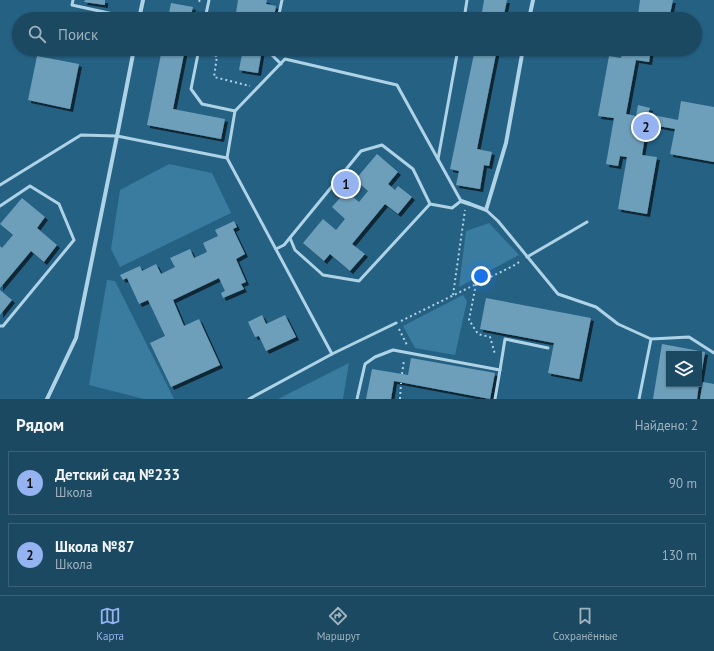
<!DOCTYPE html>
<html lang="ru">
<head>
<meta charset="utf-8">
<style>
  :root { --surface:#1c4962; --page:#255068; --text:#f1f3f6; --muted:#a0b2be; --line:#3a6177; --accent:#95b2f1 }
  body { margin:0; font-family:"PT Sans",sans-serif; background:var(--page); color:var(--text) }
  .controls { position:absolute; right:12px; bottom:12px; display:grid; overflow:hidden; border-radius:0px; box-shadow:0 1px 3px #0004 }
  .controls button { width:36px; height:36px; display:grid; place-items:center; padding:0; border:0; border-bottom:1px solid var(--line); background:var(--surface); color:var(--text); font:20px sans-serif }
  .you { position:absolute; left:481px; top:276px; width:14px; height:14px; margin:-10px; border:3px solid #fff; border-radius:50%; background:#1a73e8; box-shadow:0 0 0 6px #1a73e833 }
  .badge { display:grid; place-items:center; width:26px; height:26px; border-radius:50%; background:var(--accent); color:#111; font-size:13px; font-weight:700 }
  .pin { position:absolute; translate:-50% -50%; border:2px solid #fff; box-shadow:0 1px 4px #0006 }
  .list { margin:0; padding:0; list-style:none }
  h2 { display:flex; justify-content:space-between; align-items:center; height:52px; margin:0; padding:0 16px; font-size:17px }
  h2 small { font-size:13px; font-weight:400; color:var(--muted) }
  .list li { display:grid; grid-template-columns:26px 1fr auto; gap:12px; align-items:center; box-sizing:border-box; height:64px; margin:0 8px 8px; padding:0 8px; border:1px solid var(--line); border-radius:0px }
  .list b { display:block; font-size:15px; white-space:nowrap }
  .list p { margin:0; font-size:13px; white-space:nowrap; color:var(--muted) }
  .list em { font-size:13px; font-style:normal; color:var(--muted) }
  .icon { flex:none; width:22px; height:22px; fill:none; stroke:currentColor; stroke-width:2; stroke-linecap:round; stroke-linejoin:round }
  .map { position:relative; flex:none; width:714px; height:399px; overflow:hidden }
  .search { position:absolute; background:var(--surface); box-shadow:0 1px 3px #0004; left:12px; right:12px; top:12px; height:44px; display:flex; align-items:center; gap:10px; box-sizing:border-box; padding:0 14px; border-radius:22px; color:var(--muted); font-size:15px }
  .sheet { height:196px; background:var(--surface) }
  nav { display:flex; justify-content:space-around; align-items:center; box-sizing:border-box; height:56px; border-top:1px solid var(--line); background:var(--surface); font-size:11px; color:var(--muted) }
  nav a { display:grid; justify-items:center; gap:2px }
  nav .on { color:var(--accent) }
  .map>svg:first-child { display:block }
  .green { fill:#3a7ca0 }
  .building { fill:#6e9fba; filter:url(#shadow) }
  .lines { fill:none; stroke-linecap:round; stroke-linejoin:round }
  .path { stroke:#aed3e7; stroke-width:2; stroke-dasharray:2 3; stroke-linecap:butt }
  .service { stroke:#aed3e7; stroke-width:3 }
  .minor { stroke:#aed3e7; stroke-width:4 }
</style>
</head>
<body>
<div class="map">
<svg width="714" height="399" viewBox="0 0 714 399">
  <defs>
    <filter id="shadow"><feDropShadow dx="3" dy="3" stdDeviation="0" flood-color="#0009"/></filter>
  </defs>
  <rect width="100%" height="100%" fill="#256183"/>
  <g class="green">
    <path d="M169,164L212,173L231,213L120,267L111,249L120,190Z"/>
    <path d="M489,223L519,255L459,287L466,231Z"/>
    <path d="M107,280L115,281L174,399H144L89,385Z"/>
    <path d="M463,295L467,301L455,355L415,348L403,326Z"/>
    <path d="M349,363L343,399H278Z"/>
  </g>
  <g class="building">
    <path d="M85,0H105V5L84,2Z"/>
    <path d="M238,0H267L266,4L276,6L274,17L263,15V19H251V15L236,13Z"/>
    <path d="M484,0H507L503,19H481Z"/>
    <path d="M640,0H673L669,19H628L629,13L638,15Z"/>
    <path d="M171,3L193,7L190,19H168Z"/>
    <path d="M162,49H185L173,109L225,119L221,139L147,125Z"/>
    <path d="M243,49H262L258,73L239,70Z"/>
    <path d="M475,49H497L477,149L492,152L489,166L484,165L480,189L456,185L459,171L450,169Z"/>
    <path d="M623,49H651L649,62L636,60L626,114L636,116L638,105L650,108L648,114L678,120L681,101L714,107V162L670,154L675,129L647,124L642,155L657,157L647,214L618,209L627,157L620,156L618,166L606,164L614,118L598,116L609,56L621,58Z"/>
    <path d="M37,56L79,64L70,109L28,100Z"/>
    <path d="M377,154L398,172L388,184L395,190L398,186L412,197L398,214L385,204L380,210L352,244L365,254L350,271L330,254L324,261L303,243L323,219L336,230L345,219L332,207L346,191L359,202L368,191L355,180Z"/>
    <path d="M22,198L45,217L37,228L57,245L44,262L31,251L0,288V246L2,248L13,235L0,224Z"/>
    <path d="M234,221L237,227L233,229L245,254L236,259L246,282L241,284L244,289L223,298L221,293L225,291L219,278L173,300L184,326L199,319L220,365L171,387L150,343L165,336L148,300L139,304L127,278L123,280L120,275L140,266L142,271L156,264L161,274L175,267L170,258L190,249L194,258L207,252L203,243L218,236L215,230Z"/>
    <path d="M0,290L12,300L0,315Z"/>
    <path d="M486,298L591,318L579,379L548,373L554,343L480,329Z"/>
    <path d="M262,315L266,324L285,315L296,337L266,351L259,336L255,337L248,322Z"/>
    <path d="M662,344L705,352L700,382H699V354H669V384H699L697,399H653Z"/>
    <path d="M411,358L495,373L490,399L394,381L391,399H366L372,369L408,375Z"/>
    <path d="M703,382L714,384V399H700Z"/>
  </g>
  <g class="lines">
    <g class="path">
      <path d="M199,0L201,4"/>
      <path d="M205,54L217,56L214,77L250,86"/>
      <path d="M476,284L469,320L478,334L490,337L495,354"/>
      <path d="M453,295L465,210"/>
      <path d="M401,321L513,266L521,261"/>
      <path d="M399,329L407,345"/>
      <path d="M402,374L404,360"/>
      <path d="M400,399L401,383"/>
    </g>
    <g class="service">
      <path d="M73,0L72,5L136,19"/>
      <path d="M205,19L209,0"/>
      <path d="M278,19L282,0"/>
      <path d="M464,19L467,0"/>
      <path d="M199,49L191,89L202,104L235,111"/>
      <path d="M272,49L271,54L281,64"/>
      <path d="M227,158L235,111L285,59L397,85L461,201L452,208L430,204L413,169L382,145L361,151L284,245L276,249"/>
      <path d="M438,159L458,49"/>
      <path d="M0,185L81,135L117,136L227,158L332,354"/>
      <path d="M0,206L30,186L59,204L74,240L3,326H0"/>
      <path d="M486,210L498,221L558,294L596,307L618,324L651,339"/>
      <path d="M290,238L295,250L323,275L359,281L430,204"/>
      <path d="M527,257L587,222"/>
      <path d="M500,370L505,339L548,348"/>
      <path d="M249,399L332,354L396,323"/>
      <path d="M357,399L365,364L375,357L393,350L500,370L495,399"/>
      <path d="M639,399L651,339L689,337L714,353"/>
    </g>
    <g class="minor">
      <path d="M139,19L143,0"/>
      <path d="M529,19L533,0"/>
      <path d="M461,201L470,204L486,210L506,143L523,49"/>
      <path d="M47,399L76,338L117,136L134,49"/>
    </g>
  </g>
</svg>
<div class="controls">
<button><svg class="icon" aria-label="layers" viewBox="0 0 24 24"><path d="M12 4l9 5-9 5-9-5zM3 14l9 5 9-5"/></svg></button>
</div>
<div class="you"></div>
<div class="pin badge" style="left:346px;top:184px">1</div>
<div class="pin badge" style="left:646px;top:127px">2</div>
<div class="search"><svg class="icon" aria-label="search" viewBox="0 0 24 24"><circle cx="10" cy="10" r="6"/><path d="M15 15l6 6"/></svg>Поиск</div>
</div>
<section class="sheet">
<h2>Рядом<small>Найдено: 2</small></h2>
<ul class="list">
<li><span class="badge">1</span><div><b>Детский сад №233</b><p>Школа</p></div><em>90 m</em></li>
<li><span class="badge">2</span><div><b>Школа №87</b><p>Школа</p></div><em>130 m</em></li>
</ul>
</section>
<nav>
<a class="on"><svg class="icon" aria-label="map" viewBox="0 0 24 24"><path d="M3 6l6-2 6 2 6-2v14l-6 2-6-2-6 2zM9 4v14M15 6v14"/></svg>Карта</a>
<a><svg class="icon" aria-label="directions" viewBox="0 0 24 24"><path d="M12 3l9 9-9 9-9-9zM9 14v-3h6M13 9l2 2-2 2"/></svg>Маршрут</a>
<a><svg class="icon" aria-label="saved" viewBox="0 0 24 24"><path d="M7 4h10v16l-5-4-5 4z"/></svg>Сохранённые</a>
</nav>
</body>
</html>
